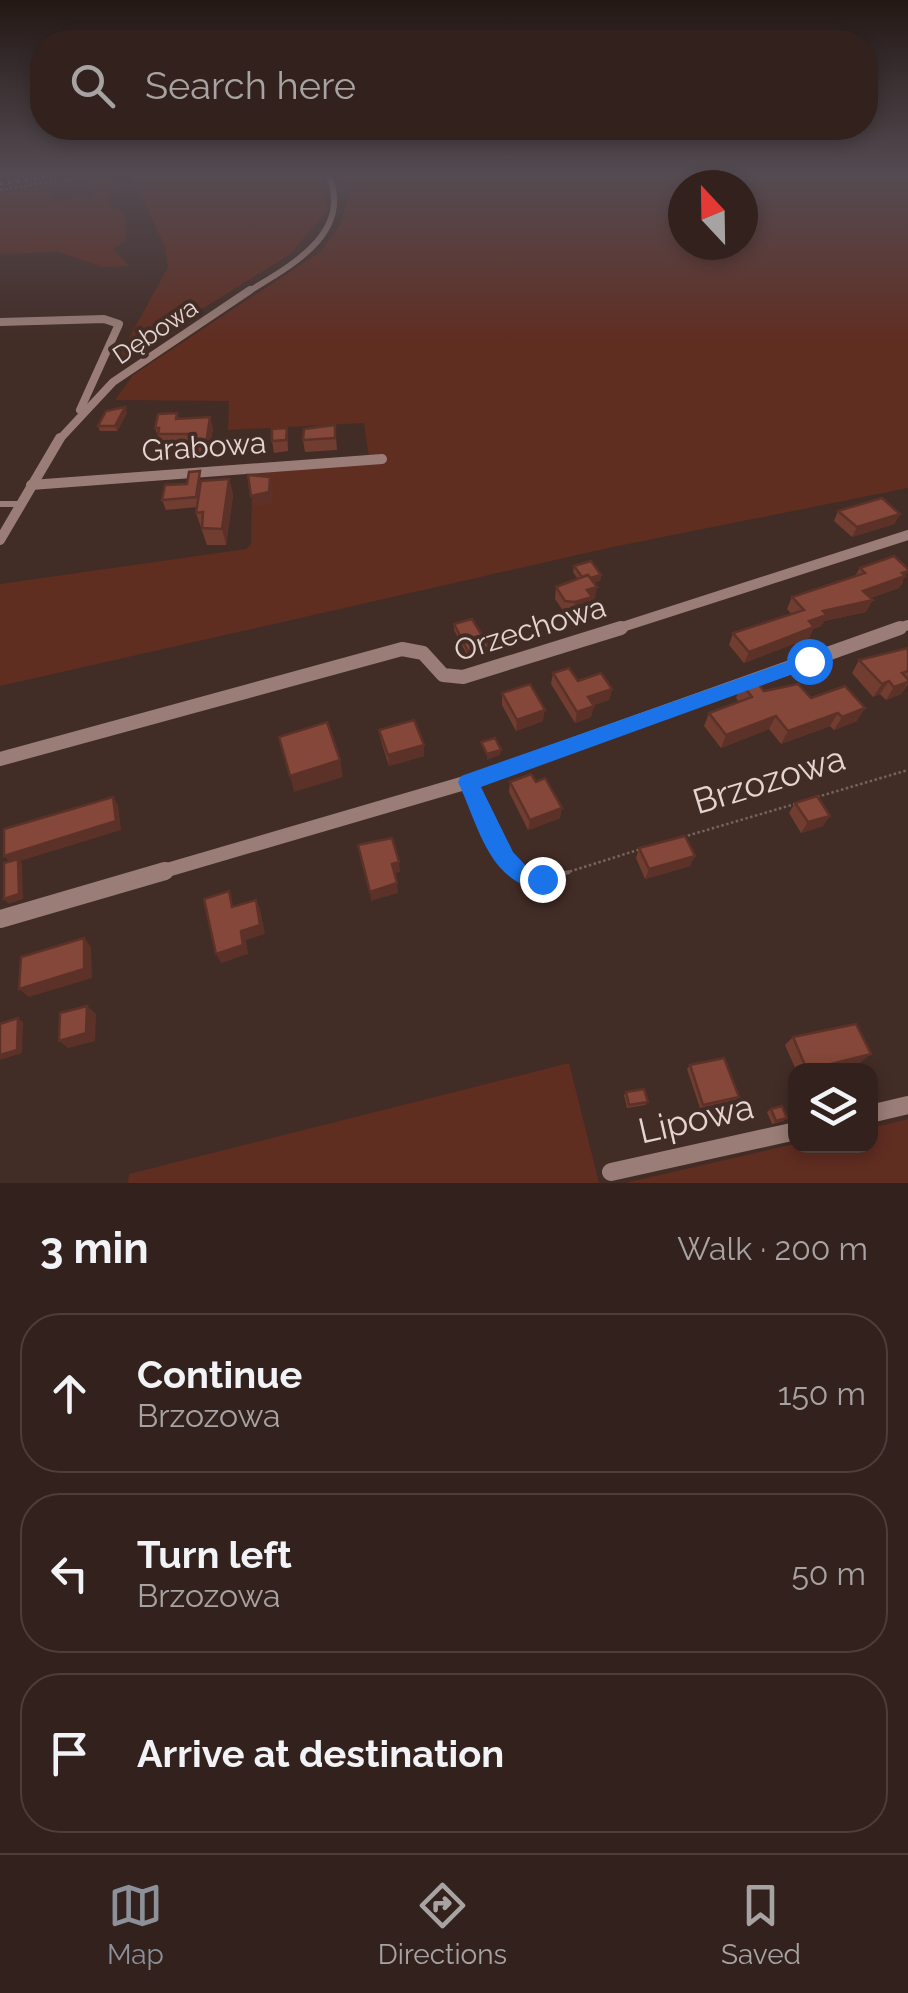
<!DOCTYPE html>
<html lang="en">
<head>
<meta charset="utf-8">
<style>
  :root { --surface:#32211c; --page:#3a2925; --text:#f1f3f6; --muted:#a8a3a3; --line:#4d3e3b; --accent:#8c9099 }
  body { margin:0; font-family:Raleway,sans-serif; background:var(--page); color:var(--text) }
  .controls { position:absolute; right:30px; bottom:30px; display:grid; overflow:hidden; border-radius:20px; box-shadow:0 5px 15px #0003 }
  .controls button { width:90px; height:90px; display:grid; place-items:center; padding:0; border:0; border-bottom:2px solid var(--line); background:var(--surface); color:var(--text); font:50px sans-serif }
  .compass { position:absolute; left:668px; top:170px; width:90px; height:90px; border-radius:50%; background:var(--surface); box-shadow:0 5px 15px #0003; rotate:338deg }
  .stop { position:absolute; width:30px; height:30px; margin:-22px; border:8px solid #1a73e8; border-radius:50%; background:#fff }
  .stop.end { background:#1a73e8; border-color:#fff; box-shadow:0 2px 10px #0008 }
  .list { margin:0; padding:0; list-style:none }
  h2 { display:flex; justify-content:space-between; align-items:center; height:130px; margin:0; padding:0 40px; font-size:42px }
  h2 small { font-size:32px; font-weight:400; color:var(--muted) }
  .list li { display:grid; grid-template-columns:65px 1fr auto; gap:30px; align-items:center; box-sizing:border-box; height:160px; margin:0 20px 20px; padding:0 20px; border:2px solid var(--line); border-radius:40px }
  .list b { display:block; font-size:38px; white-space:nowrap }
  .list p { margin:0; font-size:32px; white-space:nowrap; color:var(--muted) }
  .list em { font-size:32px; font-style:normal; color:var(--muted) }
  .icon { flex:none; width:55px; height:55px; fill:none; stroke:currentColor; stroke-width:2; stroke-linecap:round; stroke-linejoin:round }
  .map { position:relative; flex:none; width:908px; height:1183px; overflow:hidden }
  .search { position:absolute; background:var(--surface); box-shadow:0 5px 15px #0003; left:30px; right:30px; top:30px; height:110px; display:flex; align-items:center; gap:25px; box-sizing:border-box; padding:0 35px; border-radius:40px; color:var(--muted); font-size:38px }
  .sheet { height:670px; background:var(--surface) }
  nav { display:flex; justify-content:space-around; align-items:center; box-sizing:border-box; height:140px; border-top:2px solid var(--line); background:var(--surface); font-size:28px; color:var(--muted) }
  nav a { display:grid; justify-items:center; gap:5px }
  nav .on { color:var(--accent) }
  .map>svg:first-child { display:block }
  .green { fill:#602d21; fill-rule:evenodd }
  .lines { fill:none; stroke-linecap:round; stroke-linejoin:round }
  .path-far1 { stroke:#77635e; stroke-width:2.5; stroke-dasharray:2.5 2.5; stroke-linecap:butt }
  .path { stroke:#77635e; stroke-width:4; stroke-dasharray:8 8; stroke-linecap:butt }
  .lane { stroke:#997d76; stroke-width:6 }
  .street-far4 { stroke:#997d76; stroke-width:6 }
  .street-far3 { stroke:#997d76; stroke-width:8 }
  .street-far2 { stroke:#997d76; stroke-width:10 }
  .street-far1 { stroke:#997d76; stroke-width:14 }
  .street { stroke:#997d76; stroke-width:18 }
  .rail { stroke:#b09f9a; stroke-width:2.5; stroke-dasharray:2.5 6; stroke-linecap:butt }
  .wall { fill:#723d31 }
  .shaded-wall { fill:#5c3228 }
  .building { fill:#844739; stroke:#5c3228; stroke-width:2.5 }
  .route { fill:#1a73e8 }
  .labels { text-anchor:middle; stroke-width:8; stroke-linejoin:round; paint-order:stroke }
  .far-street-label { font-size:25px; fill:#e4d5d1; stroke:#422c26 }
  .street-label { font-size:30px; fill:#e4d5d1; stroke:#422c26 }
  .near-street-label { font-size:35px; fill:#e4d5d1; stroke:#422c26 }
</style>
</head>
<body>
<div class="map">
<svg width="908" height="1183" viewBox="0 0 908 1183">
  <rect width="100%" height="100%" fill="#422c26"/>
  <g class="green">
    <path d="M114,176L118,182L107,202L124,213L126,240L113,250L130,266L102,267L59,252L0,254V193L48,186L53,201L94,196L87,180Z"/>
    <path d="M132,176H321L328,210L289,255L116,362L168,267L165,247Z"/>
    <path d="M339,176H908V488L613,547L0,686V584L246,549L251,544L252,470L370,464L364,423L228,430L229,401L115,400L133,375L320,252L341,224L349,193ZM683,185H743V245H683Z"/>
    <path d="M569,1063L599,1183H128L129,1174Z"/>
    <path d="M908,1119V1183H625L795,1144L870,1146L871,1128Z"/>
  </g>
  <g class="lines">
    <g class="path-far1">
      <path d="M0,190L92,176"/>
      <path d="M475,797L498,848L518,873"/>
      <path d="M817,797L908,770"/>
      <path d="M683,837L795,804"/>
      <path d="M565,873L641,849"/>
    </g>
    <path class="path" d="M515,871L543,877L575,871"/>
    <path class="lane" d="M0,504H20"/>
    <path class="street-far4" d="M246,293C288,267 353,235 329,176"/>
    <g class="street-far3">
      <path d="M0,322L104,319L119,324L80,410"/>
      <path d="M58,441L113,382L250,290"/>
    </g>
    <g class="street-far2">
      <path d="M31,485L382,459"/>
      <path d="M0,540L60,438"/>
      <path d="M613,630L908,535"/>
      <path d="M893,630L908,625"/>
    </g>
    <g class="street-far1">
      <path d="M0,759L402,649L423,653L443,675L463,677L621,628"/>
      <path d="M157,873L468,782L900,628"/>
    </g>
    <g class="street">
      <path d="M0,919L165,871"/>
      <path d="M870,1114L908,1105"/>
      <path d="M611,1172L796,1131"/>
    </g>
    <path class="rail" d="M0,184L53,176"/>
  </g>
  <g class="wall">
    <path d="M127,413L117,431H100L98,426Z"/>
    <path d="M177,413L179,419L213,428L209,455L195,456L192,445H161L155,428Z"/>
    <path d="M335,425L337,450L305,452L303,440Z"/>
    <path d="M287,428L288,451L274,453L272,441Z"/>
    <path d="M229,479L233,495L226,545H207L196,513L197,507L166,510L162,500L187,484Z"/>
    <path d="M838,511L900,514L894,524L852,537L834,521Z"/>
    <path d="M574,566L601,575L600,581L593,583L595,599L591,600L590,608L573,613L564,612L555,599L556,587L578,579L573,572Z"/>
    <path d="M860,568L903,582L899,588L870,598L866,612L824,621L821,626L813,629L809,638L744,663L729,645L733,633L792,614L787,609L792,597L855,576Z"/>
    <path d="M454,624L489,647L488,653L469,659L454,630Z"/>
    <path d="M908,648V684L901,694L886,700L880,694L873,697L852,673L859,660Z"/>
    <path d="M553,673L612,689L609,700L593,705L591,717L575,723L551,684Z"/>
    <path d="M742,684L764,691L811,698L857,721L834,730L830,726L781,744L769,729L721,748L704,726L709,713L739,702L736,698Z"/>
    <path d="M502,693L543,721L516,731L502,705Z"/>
    <path d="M379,730L424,756L389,766L381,741Z"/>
    <path d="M510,782H536L560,818L528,830L509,792Z"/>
    <path d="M795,803L823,826L801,833L789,813Z"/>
    <path d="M639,848L690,866L645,879L636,858Z"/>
    <path d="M793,1037L861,1062L829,1070H796L785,1045Z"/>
    <path d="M690,1065L739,1097L735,1100L700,1108L687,1069Z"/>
    <path d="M626,1092L648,1102L645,1105L627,1108L624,1095Z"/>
    <path d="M771,1109L787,1118L783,1121L772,1124L767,1112Z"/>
  </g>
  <g class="shaded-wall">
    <path d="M125,407L127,413L117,431L115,426Z"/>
    <path d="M210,417L213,428L209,455L206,444Z"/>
    <path d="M270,477L273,488L272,503L254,507L251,496Z"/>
    <path d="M229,479L233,495L226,545L222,529Z"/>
    <path d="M900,514L894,524L852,537L857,527Z"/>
    <path d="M908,571L899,588L857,602L863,591Z"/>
    <path d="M601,575L600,581L583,586L584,580Z"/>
    <path d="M597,587L595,599L591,600L590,608L573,613L575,602L587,590Z"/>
    <path d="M873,600L866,612L824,621L821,626L813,629L809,638L744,663L749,652L809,621L823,611Z"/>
    <path d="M489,647L488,653L469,659V653Z"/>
    <path d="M889,681L880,694L873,697L882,684Z"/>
    <path d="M908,682L901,694L886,700L894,687Z"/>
    <path d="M612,689L609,700L586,708L588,697Z"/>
    <path d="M594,706L591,717L575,723L577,712Z"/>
    <path d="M865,708L857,721L834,730L842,717Z"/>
    <path d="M545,710L543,721L516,731L517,720Z"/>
    <path d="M838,713L830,726L781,744L788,731Z"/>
    <path d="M776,716L769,729L721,748L726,735Z"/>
    <path d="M424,745V756L389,766L388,755Z"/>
    <path d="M501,750L500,755L487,760V754Z"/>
    <path d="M340,760L343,777L294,792L290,776Z"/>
    <path d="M113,797L118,805L121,830L20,861L22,864L23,899L9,904L4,899L12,864L4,856Z"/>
    <path d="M562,808L560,818L528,830L530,820Z"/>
    <path d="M830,816L823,826L801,833L808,822Z"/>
    <path d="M695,856L690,866L645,879L649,869Z"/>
    <path d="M399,862L400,872L393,874L392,864Z"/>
    <path d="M397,883L398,893L371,901L370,892Z"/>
    <path d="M256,900L260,909L265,934L246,940L248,954L221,963L216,954L241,931Z"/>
    <path d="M84,938L91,947L92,978L29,997L19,989Z"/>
    <path d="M87,1006L96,1014L95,1041L68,1048L59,1041Z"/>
    <path d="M18,1018L23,1022L22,1053L0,1060V1055Z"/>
    <path d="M871,1054L861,1062L829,1070H812Z"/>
  </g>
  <g class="building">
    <path d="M125,407L115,426H98L106,411Z"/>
    <path d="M177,413L176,419L210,417L206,444H192L195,434H158L159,428H155L158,414Z"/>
    <path d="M335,425V438L303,440L304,429Z"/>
    <path d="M287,428L286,440L272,441V429Z"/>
    <path d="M200,471L196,497L162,500L165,485L187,484L189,472Z"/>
    <path d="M248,475L270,477L269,492L251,496Z"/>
    <path d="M229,479L222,529L202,528L203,512L196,513L201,481Z"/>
    <path d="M882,498L900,514L857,527L838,511Z"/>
    <path d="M894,556L908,569V571L902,573L905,576L863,591L873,600L823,611L827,615L809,621L814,627L749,652L733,633L804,610L792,597L865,573L860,568Z"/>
    <path d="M591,561L601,575L590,578L588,575L582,577L574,566Z"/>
    <path d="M588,575L597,587L587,590L592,597L575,602L565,601L556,587Z"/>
    <path d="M472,619L489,647L469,653L454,624Z"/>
    <path d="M908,648V671L902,673L908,679V682L894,687L889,681L882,684L859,660Z"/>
    <path d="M569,668L578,681L601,673L612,689L588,697L594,706L577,712L553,673Z"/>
    <path d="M755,680L764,691L798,684L811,698L845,686L865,708L842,717L838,713L788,731L776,716L726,735L709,713L752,697L742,684Z"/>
    <path d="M530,684L545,710L517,720L502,693Z"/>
    <path d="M414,720L424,745L388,755L379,730Z"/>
    <path d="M327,722L340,760L290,776L279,737Z"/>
    <path d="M495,738L501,750L487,754L481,742Z"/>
    <path d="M531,774L536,782L545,778L562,808L530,820L510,782Z"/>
    <path d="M817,796L830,816L808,822L795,803Z"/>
    <path d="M113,797L116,821L4,856V829Z"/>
    <path d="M685,836L695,856L649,869L639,848Z"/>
    <path d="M392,838L399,862L392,864L397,883L370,892L358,845Z"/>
    <path d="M18,859L19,894L4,899V863Z"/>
    <path d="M229,891L232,907L256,900L260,925L241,931L243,945L216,954L204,899Z"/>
    <path d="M84,938V969L19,989L21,957Z"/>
    <path d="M87,1006L86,1033L59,1041L60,1013Z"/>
    <path d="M18,1018L17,1050L0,1055V1024Z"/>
    <path d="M856,1024L871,1054L807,1070L793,1037Z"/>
    <path d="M724,1058L739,1097L703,1105L690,1065Z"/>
    <path d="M644,1089L648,1102L629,1105L626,1092Z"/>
    <path d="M782,1106L787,1118L776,1121L771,1109Z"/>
  </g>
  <linearGradient id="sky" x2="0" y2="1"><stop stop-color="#241815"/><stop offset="0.51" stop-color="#544b52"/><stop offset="1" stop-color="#544b52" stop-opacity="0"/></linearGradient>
  <rect width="908" height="342" fill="url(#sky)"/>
  <path class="route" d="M809,654L818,661L815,666L481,787L513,852L526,866L550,871L553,879L542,890C489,883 479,827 458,782L461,776Z"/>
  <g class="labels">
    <g class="far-street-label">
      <text transform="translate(155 331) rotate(-34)" y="9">Dębowa</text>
    </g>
    <g class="street-label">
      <text transform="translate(204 447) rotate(-4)" y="10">Grabowa</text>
      <text transform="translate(530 629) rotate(-17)" y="10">Orzechowa</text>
    </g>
    <g class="near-street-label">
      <text transform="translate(769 780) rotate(-17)" y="12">Brzozowa</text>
      <text transform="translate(696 1119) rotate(-13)" y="12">Lipowa</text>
    </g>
  </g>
</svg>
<div class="controls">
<button><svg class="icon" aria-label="layers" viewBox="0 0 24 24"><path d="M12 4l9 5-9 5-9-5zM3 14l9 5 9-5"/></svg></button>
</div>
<svg class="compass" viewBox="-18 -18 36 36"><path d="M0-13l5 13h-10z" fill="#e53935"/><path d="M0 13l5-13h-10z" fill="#a8a3a3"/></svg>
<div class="stop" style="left:809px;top:661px"></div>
<div class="stop end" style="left:542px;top:879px"></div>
<div class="search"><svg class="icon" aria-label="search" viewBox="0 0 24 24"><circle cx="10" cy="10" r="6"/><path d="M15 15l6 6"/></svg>Search here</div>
</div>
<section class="sheet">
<h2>3 min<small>Walk · 200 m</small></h2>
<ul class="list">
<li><svg class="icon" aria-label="ahead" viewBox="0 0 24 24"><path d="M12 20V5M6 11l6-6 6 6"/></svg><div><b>Continue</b><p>Brzozowa</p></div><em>150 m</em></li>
<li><svg class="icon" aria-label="left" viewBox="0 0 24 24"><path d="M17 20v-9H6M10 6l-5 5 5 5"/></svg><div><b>Turn left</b><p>Brzozowa</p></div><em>50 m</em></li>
<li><svg class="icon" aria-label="arrive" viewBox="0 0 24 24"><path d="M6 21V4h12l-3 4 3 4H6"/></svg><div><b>Arrive at destination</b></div></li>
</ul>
</section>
<nav>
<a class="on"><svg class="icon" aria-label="map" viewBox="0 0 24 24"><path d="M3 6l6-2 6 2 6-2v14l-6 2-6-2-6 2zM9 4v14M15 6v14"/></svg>Map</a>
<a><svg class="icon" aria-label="directions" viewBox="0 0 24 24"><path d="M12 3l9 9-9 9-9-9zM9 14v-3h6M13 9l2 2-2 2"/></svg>Directions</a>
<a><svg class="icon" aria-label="saved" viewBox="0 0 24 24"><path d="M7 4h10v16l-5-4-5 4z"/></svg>Saved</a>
</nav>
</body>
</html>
